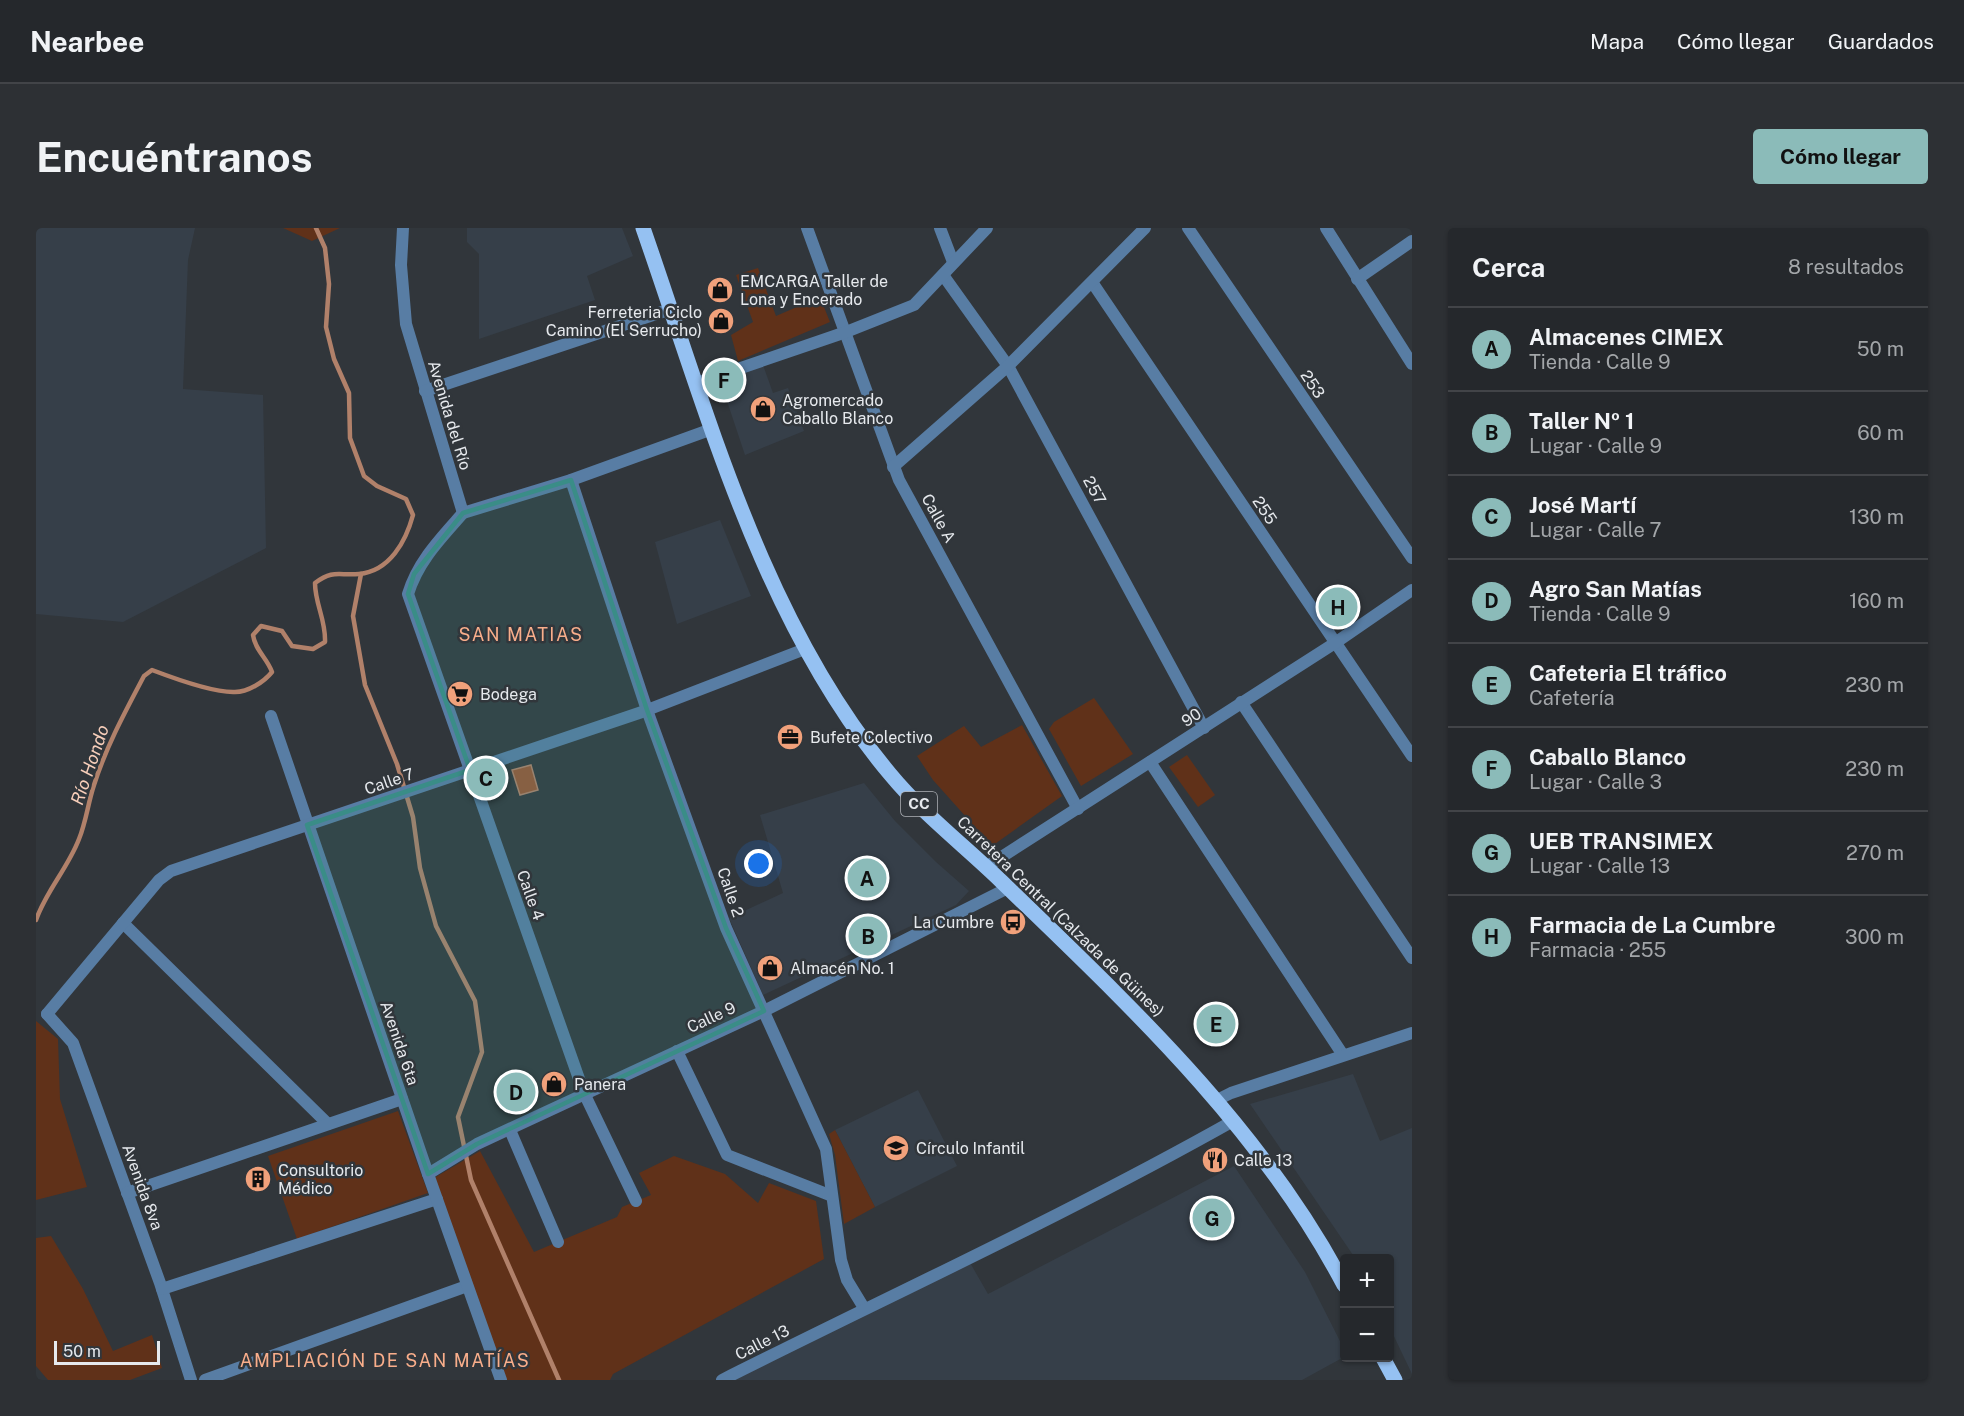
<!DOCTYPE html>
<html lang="es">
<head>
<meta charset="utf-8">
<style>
  :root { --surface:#25282c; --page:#2d3034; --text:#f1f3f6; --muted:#a3a6a9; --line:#424448; --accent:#8bbbb9 }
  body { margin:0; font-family:"Public Sans",sans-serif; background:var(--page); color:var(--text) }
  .controls { position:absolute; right:18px; bottom:18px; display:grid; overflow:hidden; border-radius:6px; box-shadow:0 2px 4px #0004 }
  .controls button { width:54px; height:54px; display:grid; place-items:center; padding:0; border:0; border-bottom:2px solid var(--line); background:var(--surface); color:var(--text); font:30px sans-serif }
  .scale { position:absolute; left:18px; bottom:15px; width:106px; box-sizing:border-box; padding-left:6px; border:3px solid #e6e9ed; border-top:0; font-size:16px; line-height:21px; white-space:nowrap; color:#e6e9ed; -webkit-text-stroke:4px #31363b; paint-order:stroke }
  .you { position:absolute; left:723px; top:636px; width:21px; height:21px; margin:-15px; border:4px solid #fff; border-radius:50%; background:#1a73e8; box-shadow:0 0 0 9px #1a73e833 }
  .badge { display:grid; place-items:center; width:39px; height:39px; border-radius:50%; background:var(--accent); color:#111; font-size:20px; font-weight:700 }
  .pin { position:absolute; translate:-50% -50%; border:3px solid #fff; box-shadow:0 2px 6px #0006 }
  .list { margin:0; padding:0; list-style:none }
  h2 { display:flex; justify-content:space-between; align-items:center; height:78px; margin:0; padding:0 24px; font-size:26px }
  h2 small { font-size:20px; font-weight:400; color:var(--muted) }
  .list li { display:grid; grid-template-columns:39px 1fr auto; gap:18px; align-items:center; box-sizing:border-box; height:84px; padding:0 24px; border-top:2px solid var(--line) }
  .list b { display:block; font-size:22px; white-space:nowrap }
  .list p { margin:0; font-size:20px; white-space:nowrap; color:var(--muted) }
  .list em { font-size:20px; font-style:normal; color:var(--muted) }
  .map { position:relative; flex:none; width:1376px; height:1152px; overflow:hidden; border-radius:6px }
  header { display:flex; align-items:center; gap:36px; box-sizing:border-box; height:84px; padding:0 30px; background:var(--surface); border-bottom:2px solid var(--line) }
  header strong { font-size:28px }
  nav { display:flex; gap:33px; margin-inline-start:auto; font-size:21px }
  .intro { display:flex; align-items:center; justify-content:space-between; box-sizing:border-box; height:144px; padding:0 36px }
  h1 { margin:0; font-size:42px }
  .button { padding:15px 27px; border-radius:6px; background:var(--accent); color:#111; font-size:21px; font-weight:700 }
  main { display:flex; gap:36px; padding:0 36px }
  aside { flex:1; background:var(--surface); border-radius:6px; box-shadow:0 2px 4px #0004 }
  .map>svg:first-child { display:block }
  .built { fill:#363f49 }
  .green { fill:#603119 }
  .water { fill:#9a5532; stroke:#b1816a; stroke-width:1.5 }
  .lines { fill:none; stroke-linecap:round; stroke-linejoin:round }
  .stream { stroke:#b1816a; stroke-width:4.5 }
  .minor { stroke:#587da4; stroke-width:12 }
  .tertiary { stroke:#587da4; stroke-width:12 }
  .primary { stroke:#95c1f2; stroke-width:15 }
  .marked { fill:#3a8d87; fill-opacity:0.2; stroke:#3a8d87; stroke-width:4.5; stroke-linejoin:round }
  .labels { text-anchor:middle; stroke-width:5; stroke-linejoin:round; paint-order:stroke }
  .shield { fill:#31363b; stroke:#b0b3b8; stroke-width:1.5 }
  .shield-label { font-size:15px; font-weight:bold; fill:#e6e9ed }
  .poi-label { font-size:16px; fill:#e6e9ed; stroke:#31363b; text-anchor:start }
  .street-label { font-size:16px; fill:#e6e9ed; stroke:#31363b }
  .neighbourhood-label { font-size:18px; letter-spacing:1.5px; fill:#f9ae8b; stroke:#31363b }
  .water-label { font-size:18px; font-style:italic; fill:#f7ceba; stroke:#31363b }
</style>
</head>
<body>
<header>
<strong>Nearbee</strong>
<nav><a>Mapa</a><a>Cómo llegar</a><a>Guardados</a></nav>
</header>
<div class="intro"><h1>Encuéntranos</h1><a class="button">Cómo llegar</a></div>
<main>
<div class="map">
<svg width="1376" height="1152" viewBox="0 0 1376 1152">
  <rect width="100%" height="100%" fill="#31363b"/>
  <g class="built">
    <path d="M0,0H159L152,32L147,161L227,167L230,320L87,394L0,386Z"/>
    <path d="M431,0H586L597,28L551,48L559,72L443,111V26L431,14Z"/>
    <path d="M727,137L737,165L752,160L768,203L709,227L684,152Z"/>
    <path d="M684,292L715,368L641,396L619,314Z"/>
    <path d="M828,555L859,593L900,634L933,663L920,677L727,767L693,690L747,665L724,587Z"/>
    <path d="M1317,846L1344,913L1376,900V1146L1354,1100V1030H1319L1214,876Z"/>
    <path d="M882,862L921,938L839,979L799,902Z"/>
    <path d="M1198,938L1269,1044L1308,1121V1129L1266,1152H697L933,1033L952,1066Z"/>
  </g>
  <g class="green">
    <path d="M247,0H304L276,13Z"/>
    <path d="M722,40L740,88L784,69L794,94L702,133L695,107L717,94L700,47Z"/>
    <path d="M1058,470L1097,526L1045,558L1013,501L1018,494Z"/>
    <path d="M986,497L1026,568L956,618L897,552L881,528L928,498L945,519Z"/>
    <path d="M1151,527L1179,567L1162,579L1133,539Z"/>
    <path d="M0,793L22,811L24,871L51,959L0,972Z"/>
    <path d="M362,883L392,965L261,1011L232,928Z"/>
    <path d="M799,902L839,979L808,996L799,927L793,906Z"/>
    <path d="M444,923L498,1024L581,989L586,979L615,967L603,945L638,928L689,946L722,975L733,955L780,973L788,1031L577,1146L574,1152H470L398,950Z"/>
    <path d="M15,1008L47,1061L77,1123L116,1107L126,1140L94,1152H12L0,1138V1010Z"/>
  </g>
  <path class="water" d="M495,537L502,562L484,567L476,542Z"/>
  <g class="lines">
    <g class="stream">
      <path d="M325,346L317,388L329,457L361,536L377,589L384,640L400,698L439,773L446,824L422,889L435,952L523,1152"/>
      <path d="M0,692C10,663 32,640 43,611C50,594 52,575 58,557C70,519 89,484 108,448L116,442C137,450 177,465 199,464C212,464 228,454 236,444C231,430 219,422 217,407L225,398L246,403L256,418L277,421L289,414C290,392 279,376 279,355C298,341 303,348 323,346C354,343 370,313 377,287L370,271L341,258L328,248L314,210L313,165L298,131L290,99L293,56L289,20L280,0"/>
    </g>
    <g class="minor">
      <path d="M367,0L365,37L370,96L427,285"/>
      <path d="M771,0L863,252L1042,581"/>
      <path d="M904,0L917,34"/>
      <path d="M1152,0L1376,330"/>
      <path d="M1290,0L1376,136"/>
      <path d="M907,47L972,138L1168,500"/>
      <path d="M1321,51L1376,13"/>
      <path d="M1056,54L1376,528"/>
      <path d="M661,155L810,104L878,77L951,0"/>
      <path d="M389,163L635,81"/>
      <path d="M857,239L972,138L1109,0"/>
      <path d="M535,252L611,482L690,700L790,921L805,1032L811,1052L828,1080"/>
      <path d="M427,285C405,310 382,333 372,366L548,865L600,973"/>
      <path d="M427,285L535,252L676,201"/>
      <path d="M1205,474L1376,730"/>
      <path d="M235,488L392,946"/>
      <path d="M1114,534L1307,827"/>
      <path d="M87,695L292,896"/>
      <path d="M11,786L123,652L135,643L606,484L769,421"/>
      <path d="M11,786L37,815L124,1055L155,1152"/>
      <path d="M641,823L691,927L796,968"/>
      <path d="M1181,872L1195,865L1376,805"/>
      <path d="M474,902L522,1014"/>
      <path d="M91,965L366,871"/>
      <path d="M126,1061L401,971"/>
      <path d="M169,1152L431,1058"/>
      <path d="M686,1152C857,1066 1030,987 1197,893"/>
    </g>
    <g class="tertiary">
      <path d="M950,639L1299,415L1376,362"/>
      <path d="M465,1152L392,946L441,916L728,783L972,660"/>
    </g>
    <g class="primary">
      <path d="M607,0C671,183 727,395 854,546C887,586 929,618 966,654C1093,777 1224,898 1308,1057"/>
      <path d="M1347,1130L1359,1152"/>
    </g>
  </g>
  <path class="marked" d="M535,252L611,482L690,700L728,783L441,916L392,946L271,597L434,542L372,366L378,346L427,285Z"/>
  <defs>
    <symbol id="shop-disc" viewBox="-11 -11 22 22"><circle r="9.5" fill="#f1a17b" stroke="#31363b"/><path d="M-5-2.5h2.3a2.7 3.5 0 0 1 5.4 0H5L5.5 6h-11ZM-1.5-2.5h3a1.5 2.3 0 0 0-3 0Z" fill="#111"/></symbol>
    <symbol id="supermarket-disc" viewBox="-11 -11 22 22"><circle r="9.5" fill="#f1a17b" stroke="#31363b"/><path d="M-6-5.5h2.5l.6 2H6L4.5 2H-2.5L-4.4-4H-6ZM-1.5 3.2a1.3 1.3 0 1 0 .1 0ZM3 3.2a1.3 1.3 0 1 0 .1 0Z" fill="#111"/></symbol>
    <symbol id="office-disc" viewBox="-11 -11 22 22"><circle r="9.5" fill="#f1a17b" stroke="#31363b"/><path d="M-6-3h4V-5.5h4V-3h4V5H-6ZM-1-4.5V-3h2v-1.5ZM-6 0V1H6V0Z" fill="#111"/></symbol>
    <symbol id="bus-disc" viewBox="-11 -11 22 22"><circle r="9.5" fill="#f1a17b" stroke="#31363b"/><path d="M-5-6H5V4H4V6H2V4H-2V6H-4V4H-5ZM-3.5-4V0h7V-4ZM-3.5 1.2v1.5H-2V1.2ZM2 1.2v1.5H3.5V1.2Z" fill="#111"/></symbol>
    <symbol id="school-disc" viewBox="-11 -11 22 22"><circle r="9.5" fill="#f1a17b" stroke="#31363b"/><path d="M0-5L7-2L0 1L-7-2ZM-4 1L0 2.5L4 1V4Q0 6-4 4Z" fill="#111"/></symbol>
    <symbol id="restaurant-disc" viewBox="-11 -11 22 22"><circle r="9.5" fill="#f1a17b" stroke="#31363b"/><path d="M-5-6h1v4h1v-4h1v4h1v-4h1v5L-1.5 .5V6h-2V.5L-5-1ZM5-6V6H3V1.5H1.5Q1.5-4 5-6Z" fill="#111"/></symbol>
    <symbol id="building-disc" viewBox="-11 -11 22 22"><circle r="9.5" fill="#f1a17b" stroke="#31363b"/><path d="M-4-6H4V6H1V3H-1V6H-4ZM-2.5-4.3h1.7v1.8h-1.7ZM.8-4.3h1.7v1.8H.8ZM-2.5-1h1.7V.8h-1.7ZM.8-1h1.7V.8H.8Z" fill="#111"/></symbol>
  </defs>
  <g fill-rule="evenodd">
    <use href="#shop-disc" x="669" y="47" width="30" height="30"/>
    <use href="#shop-disc" x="670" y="78" width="30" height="30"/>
    <use href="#shop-disc" x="712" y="166" width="30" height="30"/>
    <use href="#supermarket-disc" x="409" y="451" width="30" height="30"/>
    <use href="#office-disc" x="739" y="494" width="30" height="30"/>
    <use href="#bus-disc" x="962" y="679" width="30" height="30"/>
    <use href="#shop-disc" x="719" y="725" width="30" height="30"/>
    <use href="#shop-disc" x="503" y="841" width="30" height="30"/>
    <use href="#school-disc" x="845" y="905" width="30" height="30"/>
    <use href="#restaurant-disc" x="1164" y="917" width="30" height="30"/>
    <use href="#building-disc" x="207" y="936" width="30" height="30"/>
  </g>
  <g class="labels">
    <rect class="shield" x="865" y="564" width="36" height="24" rx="4.5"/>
    <g class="shield-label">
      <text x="883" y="581">CC</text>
    </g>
    <g class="poi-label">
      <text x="704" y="59">EMCARGA Taller de<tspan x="704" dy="18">Lona y Encerado</tspan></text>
      <text x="666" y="90" text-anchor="end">Ferreteria Ciclo<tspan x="666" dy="18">Camino (El Serrucho)</tspan></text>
      <text x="746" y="178">Agromercado<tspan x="746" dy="18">Caballo Blanco</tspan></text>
      <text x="444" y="472">Bodega</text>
      <text x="774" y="515">Bufete Colectivo</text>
      <text x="958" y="700" text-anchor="end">La Cumbre</text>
      <text x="754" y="746">Almacén No. 1</text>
      <text x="538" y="862">Panera</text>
      <text x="880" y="926">Círculo Infantil</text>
      <text x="1198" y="938">Calle 13</text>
      <text x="242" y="948">Consultorio<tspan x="242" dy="18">Médico</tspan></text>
    </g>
    <g class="street-label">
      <text transform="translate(1277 156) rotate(56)" y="6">253</text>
      <text transform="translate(414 187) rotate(73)" y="6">Avenida del Río</text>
      <text transform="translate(1059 262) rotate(61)" y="6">257</text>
      <text transform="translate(1229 282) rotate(56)" y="6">255</text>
      <text transform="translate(903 290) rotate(61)" y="6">Calle A</text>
      <text transform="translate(1155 489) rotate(-34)" y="6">90</text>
      <text transform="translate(353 553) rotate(-19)" y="6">Calle 7</text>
      <text transform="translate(695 664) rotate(71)" y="6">Calle 2</text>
      <text transform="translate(495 667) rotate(70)" y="6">Calle 4</text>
      <text transform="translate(1025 688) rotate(44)" y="6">Carretera Central (Calzada de Güines)</text>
      <text transform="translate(675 789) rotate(-25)" y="6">Calle 9</text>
      <text transform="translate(364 815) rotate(71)" y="6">Avenida 6ta</text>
      <text transform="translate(107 959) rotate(70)" y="6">Avenida 8va</text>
      <text transform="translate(726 1114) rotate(-27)" y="6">Calle 13</text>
    </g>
    <g class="neighbourhood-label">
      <text x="485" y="413">SAN MATIAS</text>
      <text x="349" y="1139">AMPLIACIÓN DE SAN MATÍAS</text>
    </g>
    <g class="water-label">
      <text transform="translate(54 537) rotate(-71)" y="6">Río Hondo</text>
    </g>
  </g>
</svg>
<div class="controls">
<button>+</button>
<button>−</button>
</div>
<div class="scale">50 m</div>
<div class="you"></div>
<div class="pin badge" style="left:831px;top:650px">A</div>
<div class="pin badge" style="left:832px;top:708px">B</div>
<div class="pin badge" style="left:450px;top:550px">C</div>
<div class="pin badge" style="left:480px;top:864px">D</div>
<div class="pin badge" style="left:1180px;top:796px">E</div>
<div class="pin badge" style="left:688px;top:152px">F</div>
<div class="pin badge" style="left:1176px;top:990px">G</div>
<div class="pin badge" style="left:1302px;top:379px">H</div>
</div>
<aside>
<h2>Cerca<small>8 resultados</small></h2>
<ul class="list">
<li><span class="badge">A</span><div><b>Almacenes CIMEX</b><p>Tienda · Calle 9</p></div><em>50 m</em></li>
<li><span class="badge">B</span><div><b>Taller Nº 1</b><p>Lugar · Calle 9</p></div><em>60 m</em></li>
<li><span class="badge">C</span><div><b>José Martí</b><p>Lugar · Calle 7</p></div><em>130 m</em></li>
<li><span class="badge">D</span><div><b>Agro San Matías</b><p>Tienda · Calle 9</p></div><em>160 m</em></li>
<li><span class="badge">E</span><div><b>Cafeteria El tráfico</b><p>Cafetería</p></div><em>230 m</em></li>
<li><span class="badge">F</span><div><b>Caballo Blanco</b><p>Lugar · Calle 3</p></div><em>230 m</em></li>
<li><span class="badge">G</span><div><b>UEB TRANSIMEX</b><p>Lugar · Calle 13</p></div><em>270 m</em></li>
<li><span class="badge">H</span><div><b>Farmacia de La Cumbre</b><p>Farmacia · 255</p></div><em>300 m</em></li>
</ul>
</aside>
</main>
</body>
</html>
